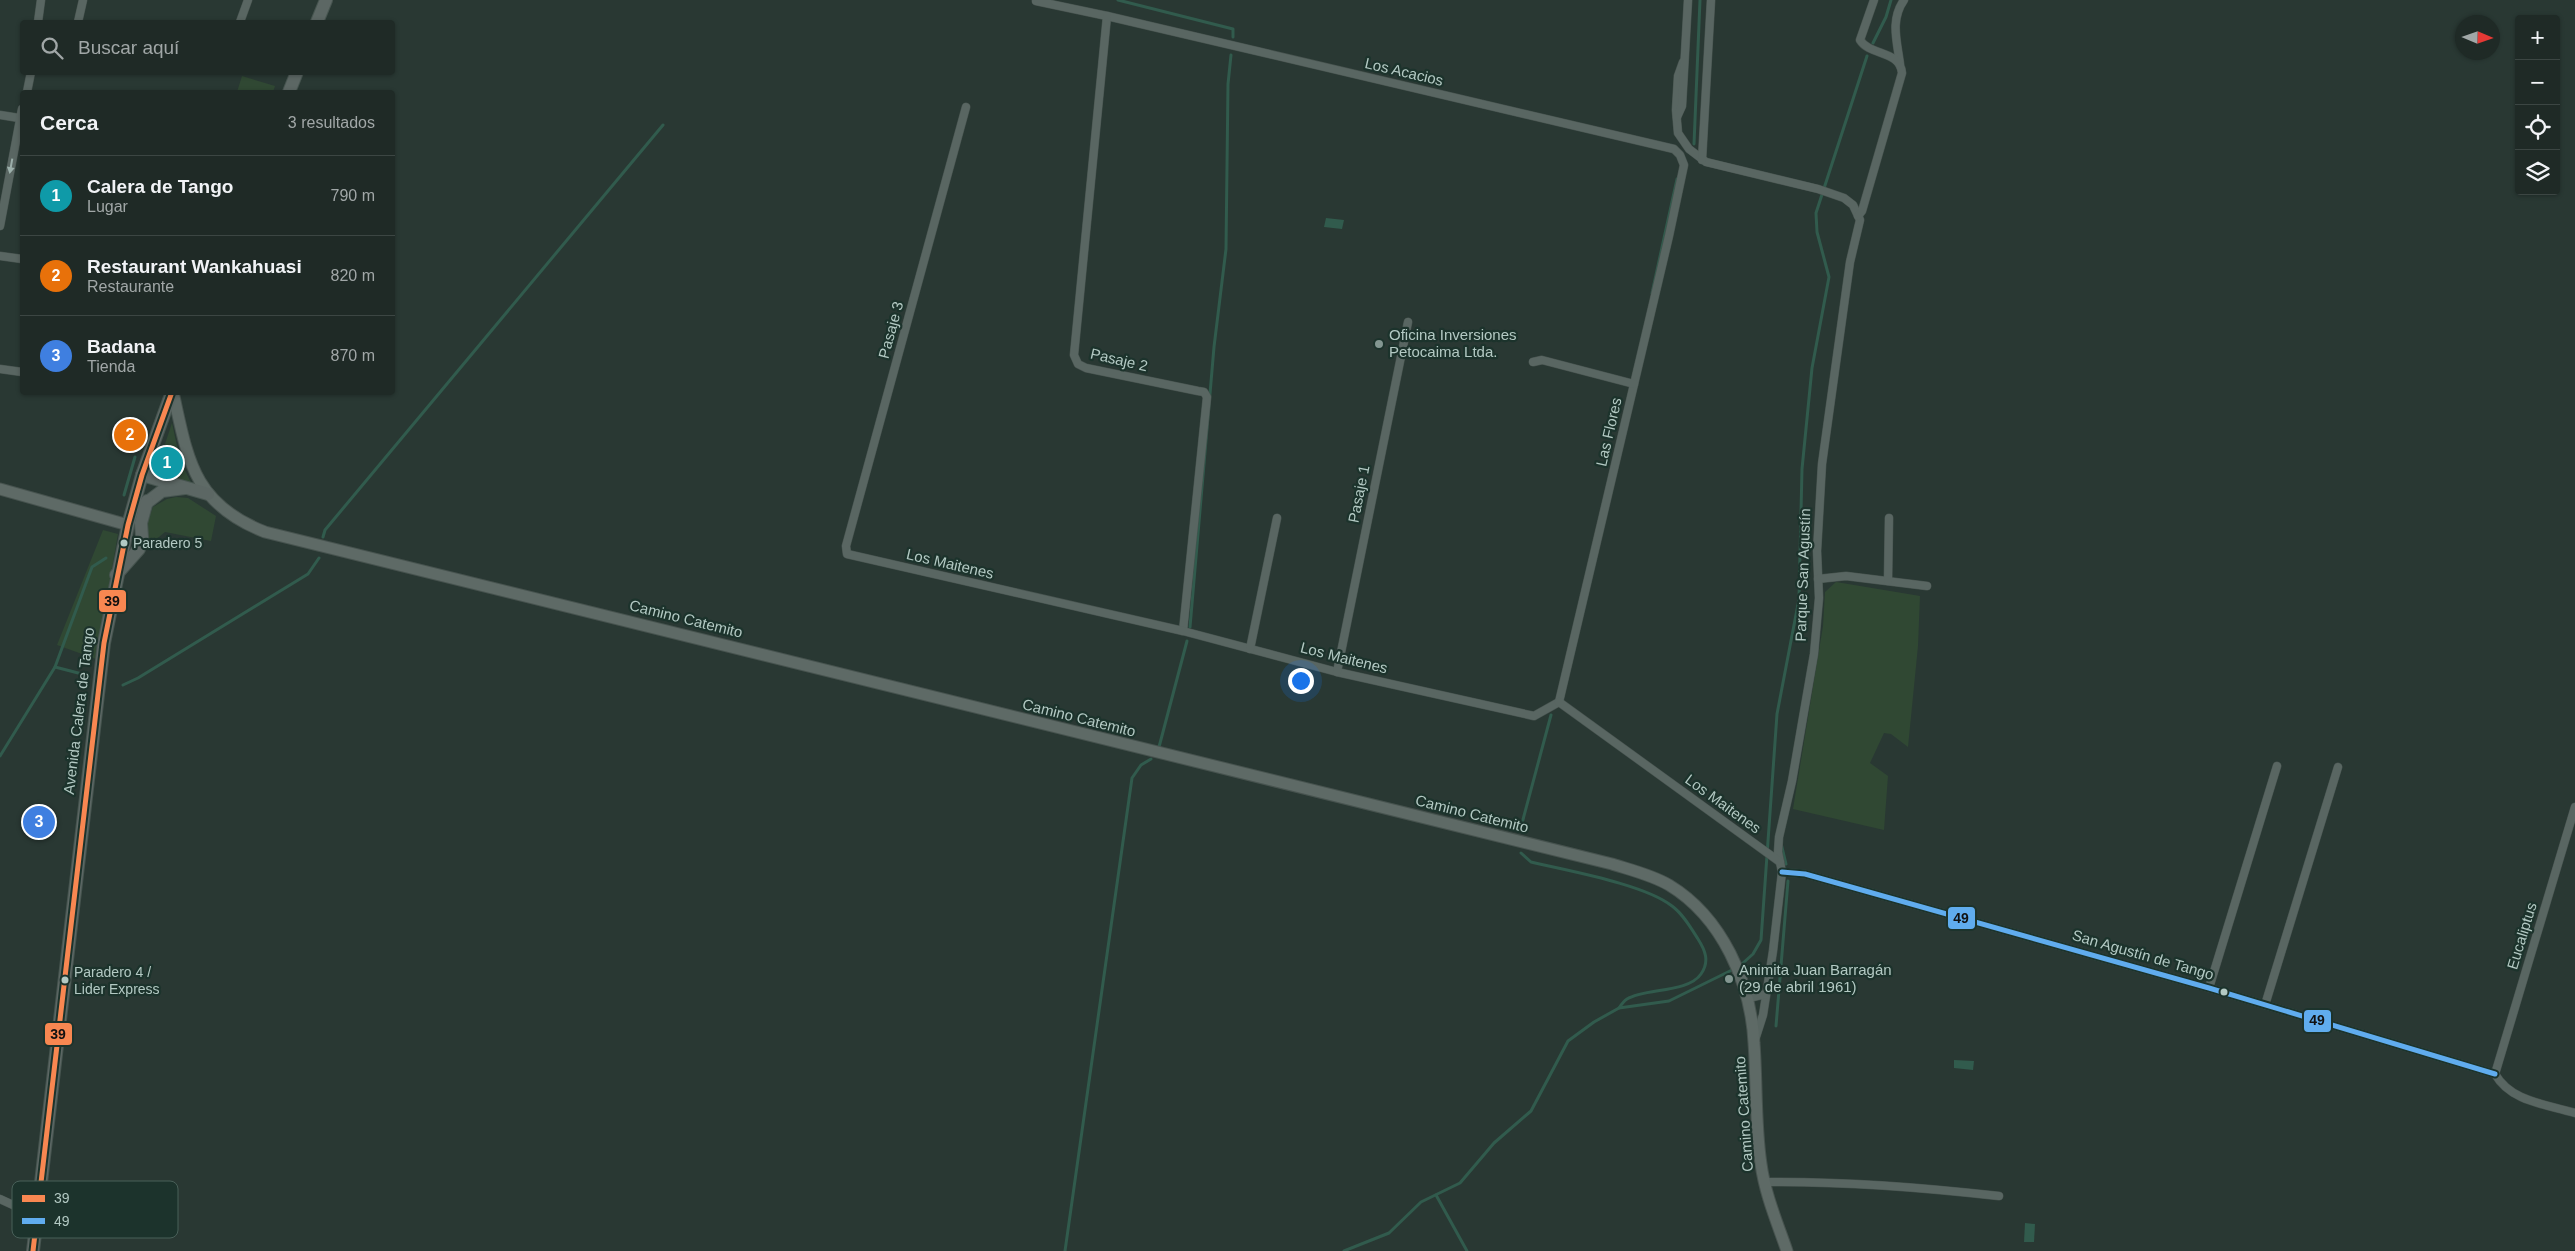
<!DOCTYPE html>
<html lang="es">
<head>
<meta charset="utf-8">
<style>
  :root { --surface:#1f2a26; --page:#27322e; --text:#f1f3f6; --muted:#a1a7a7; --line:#3c4643; --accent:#839691 }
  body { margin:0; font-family:Arial,sans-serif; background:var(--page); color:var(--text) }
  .controls { position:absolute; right:15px; top:15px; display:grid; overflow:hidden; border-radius:5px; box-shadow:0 1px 4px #0004 }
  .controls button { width:45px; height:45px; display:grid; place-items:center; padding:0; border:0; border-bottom:1px solid var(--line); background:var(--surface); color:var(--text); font:25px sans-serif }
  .compass { position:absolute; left:2455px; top:15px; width:45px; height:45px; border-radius:50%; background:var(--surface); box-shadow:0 1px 4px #0004; rotate:92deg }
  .you { position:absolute; left:1300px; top:680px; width:18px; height:18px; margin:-12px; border:4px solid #fff; border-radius:50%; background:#1a73e8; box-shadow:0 0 0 8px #1a73e833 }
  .badge { display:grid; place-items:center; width:32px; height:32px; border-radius:50%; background:var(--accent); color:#fff; font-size:16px; font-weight:700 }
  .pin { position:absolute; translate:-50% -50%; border:2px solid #fff; box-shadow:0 1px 5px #0006 }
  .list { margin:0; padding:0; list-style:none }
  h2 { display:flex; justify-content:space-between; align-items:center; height:65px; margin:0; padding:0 20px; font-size:21px }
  h2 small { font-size:16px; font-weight:400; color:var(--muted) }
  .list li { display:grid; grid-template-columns:32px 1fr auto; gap:15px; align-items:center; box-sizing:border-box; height:80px; padding:0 20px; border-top:1px solid var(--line) }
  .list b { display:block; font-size:19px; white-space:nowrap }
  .list p { margin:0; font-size:16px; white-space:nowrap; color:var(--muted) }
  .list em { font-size:16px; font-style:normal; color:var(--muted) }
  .icon { flex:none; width:28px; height:28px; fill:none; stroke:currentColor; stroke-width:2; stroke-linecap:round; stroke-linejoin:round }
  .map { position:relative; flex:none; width:2575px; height:1251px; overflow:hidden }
  .search { position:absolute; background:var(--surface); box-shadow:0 1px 4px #0004; left:20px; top:20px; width:375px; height:55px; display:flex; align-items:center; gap:12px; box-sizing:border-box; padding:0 18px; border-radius:5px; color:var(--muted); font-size:19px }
  .panel { position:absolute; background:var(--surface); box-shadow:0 1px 4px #0004; left:20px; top:90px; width:375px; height:305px; border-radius:5px }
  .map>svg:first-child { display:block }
  .green { fill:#304833 }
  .water { fill:#315b4d }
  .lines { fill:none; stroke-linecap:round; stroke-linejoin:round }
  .stream { stroke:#315b4d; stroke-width:3 }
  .street-casing { stroke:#47534f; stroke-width:9 }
  .secondary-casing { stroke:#47534f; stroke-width:13 }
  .primary-casing { stroke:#475550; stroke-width:14 }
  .street { stroke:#596662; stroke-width:8 }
  .secondary { stroke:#5e6a66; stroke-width:11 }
  .primary { stroke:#5c6764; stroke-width:12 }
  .bus-1-casing { stroke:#1c332c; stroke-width:9 }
  .bus-2-casing { stroke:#1c332c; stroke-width:9 }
  .bus-1 { stroke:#f88751; stroke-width:5 }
  .bus-2 { stroke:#60acee; stroke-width:5 }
  .oneway { fill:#9cb0ab }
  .poi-dot { fill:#839691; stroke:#1c332c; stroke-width:2 }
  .bus-dot { fill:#b3c9c3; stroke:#1c332c; stroke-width:2 }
  .labels { text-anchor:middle; stroke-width:4.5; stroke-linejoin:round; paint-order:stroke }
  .bus-label { font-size:14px; fill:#b3c9c3; stroke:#1c332c; text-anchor:start }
  .street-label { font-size:15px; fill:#b3c9c3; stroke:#1c332c }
  .poi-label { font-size:15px; fill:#b3c9c3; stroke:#1c332c; text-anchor:start }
  .key { fill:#1c332c; stroke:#496059; stroke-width:1 }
  .key-label { font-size:14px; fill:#b3c9c3 }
  .line-badge { stroke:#1c332c; stroke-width:2 }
  .pale-badge-label { font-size:14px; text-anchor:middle; font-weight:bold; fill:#111 }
</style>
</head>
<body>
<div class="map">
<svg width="2575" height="1251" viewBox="0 0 2575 1251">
  <rect width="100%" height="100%" fill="#293833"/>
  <g class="green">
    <path d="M242,76L275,86L273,92H237Z"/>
    <path d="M172,423L180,460L193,487L155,474Z"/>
    <path d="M176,497L188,498L216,516L211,541L165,532L148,546L147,524L153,507L167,499Z"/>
    <path d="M103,530L118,534L96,659L57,645Z"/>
    <path d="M1836,582L1920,596L1918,646L1908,747L1891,734L1884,733L1870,763L1888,776L1884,830L1793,809L1823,626L1825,592Z"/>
  </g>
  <g class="water">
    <path d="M1326,218L1344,220L1342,229L1324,227Z"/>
    <path d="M1954,1060L1974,1061L1973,1070L1954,1068Z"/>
    <path d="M2025,1223L2035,1224L2034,1242H2024Z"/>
  </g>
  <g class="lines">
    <g class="stream">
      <path d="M1118,0L1233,29V37"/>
      <path d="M1873,43L1886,17L1891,0"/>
      <path d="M1694,144L1700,0"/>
      <path d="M1652,293L1677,179"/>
      <path d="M124,495L135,457"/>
      <path d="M323,537L325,530L663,125"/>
      <path d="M1190,627L1214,347L1226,249L1228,84L1231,55"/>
      <path d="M55,667L86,675"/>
      <path d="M123,685L138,678L308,574L319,558"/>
      <path d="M1159,747L1187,641"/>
      <path d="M0,756L55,667L92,567L106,558"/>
      <path d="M1521,827L1551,715"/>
      <path d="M1781,843L1786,864"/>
      <path d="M1521,853L1531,862C1568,871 1644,884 1672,906C1683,914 1691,928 1698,939C1705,950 1710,961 1701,974C1688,993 1645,988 1627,999C1624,1001 1621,1005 1619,1008"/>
      <path d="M1743,963L1753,954L1761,940L1777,714L1799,599L1802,469L1812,368L1829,277L1817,232L1816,213L1867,56"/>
      <path d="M1776,1026L1788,881"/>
      <path d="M1436,1195L1467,1251"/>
      <path d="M1065,1251L1132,778L1141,765L1151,759"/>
      <path d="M1344,1251L1389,1233L1421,1202L1460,1183L1494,1143L1531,1111L1568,1041L1594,1022L1619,1008L1669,1001L1734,969"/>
    </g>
    <defs>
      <g id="street">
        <path d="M1036,1L1107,16L1674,149L1680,155L1684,165L1669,236L1559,702"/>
        <path d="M1107,16L1074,355L1078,364L1086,368L1198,391L1204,392L1207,397L1183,631"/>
        <path d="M38,22L41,0"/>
        <path d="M78,22L83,0"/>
        <path d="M240,22L248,0"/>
        <path d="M1683,62L1678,76L1676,110L1678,133L1689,149L1706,162L1818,189L1844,198L1853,205L1860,220L1850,262L1822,464L1817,551L1819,598L1814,654L1792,781L1779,837L1778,852L1782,872L1773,951L1763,1015L1755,1040"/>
        <path d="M1900,64C1897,41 1890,20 1904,0"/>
        <path d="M27,92L31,72"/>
        <path d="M966,107L846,546L847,554L1183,631L1337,672L1534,716L1559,702"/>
        <path d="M0,115L19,118"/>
        <path d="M1677,117L1682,106L1688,0"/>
        <path d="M1702,160L1711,0"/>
        <path d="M1858,216L1862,211L1902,73C1900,50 1870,56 1860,40L1874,0"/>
        <path d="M0,226L22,109"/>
        <path d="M0,256L22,259"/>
        <path d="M1533,362L1542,360L1634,384"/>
        <path d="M0,369L22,372"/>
        <path d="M1818,579L1846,576L1927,586"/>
        <path d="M1888,581L1889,518"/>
        <path d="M1250,649L1277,518"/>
        <path d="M1337,672L1408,322"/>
        <path d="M1559,702L1780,862"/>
        <path d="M1782,872L1805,874L2209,988L2495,1074"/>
        <path d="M2209,988L2277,766"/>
        <path d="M1747,993L1753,997L1766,994"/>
        <path d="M2265,1005L2338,767"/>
        <path d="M2495,1074L2575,807"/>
        <path d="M2495,1074C2511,1102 2546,1104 2575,1113"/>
        <path d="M1764,1182C1843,1181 1920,1187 1999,1196"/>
        <path d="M0,1199L37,1216"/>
      </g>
      <g id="secondary">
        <path d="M173,392C188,460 193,504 265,532L1612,864C1631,870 1652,875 1669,885C1722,917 1751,983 1754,1043C1757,1083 1755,1124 1761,1164C1765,1194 1777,1222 1787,1251"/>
        <path d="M0,489L128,525"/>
      </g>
      <g id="primary">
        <path d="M317,22L326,0"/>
        <path d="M289,92L297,72"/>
        <path d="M142,475L208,494"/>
        <path d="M141,507L162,491L185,488"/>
        <path d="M116,575L139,549L142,537L141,523L147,501"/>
        <path d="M33,1251L104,643L128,525L142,475L172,392"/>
      </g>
    </defs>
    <use href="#street" class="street-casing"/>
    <use href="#secondary" class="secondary-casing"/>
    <use href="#primary" class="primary-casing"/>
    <use href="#street" class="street"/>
    <use href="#secondary" class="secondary"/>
    <use href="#primary" class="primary"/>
    <defs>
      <path id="bus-1" d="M33,1251L104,643L128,525L142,475L172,392"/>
      <path id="bus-2" d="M1782,872L1805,874L2209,988L2495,1074"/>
    </defs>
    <use href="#bus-1" class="bus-1-casing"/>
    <use href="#bus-2" class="bus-2-casing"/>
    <use href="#bus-1" class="bus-1"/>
    <use href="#bus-2" class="bus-2"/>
  </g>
  <defs><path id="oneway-solid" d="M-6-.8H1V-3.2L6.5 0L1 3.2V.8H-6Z" transform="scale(1.25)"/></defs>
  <use class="oneway" href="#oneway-solid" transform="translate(11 166) rotate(100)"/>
  <g class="poi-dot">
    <circle cx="1379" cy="344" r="5"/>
    <circle cx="1729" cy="979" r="5"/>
  </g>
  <g class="bus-dot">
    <circle cx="124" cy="543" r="4.5"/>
    <circle cx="65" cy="980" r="4.5"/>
    <circle cx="2224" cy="992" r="4.5"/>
  </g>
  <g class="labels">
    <g class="bus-label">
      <text x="133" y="548">Paradero 5</text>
      <text x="74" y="977">Paradero 4 /<tspan x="74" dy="17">Lider Express</tspan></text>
    </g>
    <g class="street-label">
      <text transform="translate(1404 72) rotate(13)" y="5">Los Acacios</text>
      <text transform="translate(891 330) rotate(-75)" y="5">Pasaje 3</text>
      <text transform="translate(1119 360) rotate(13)" y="5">Pasaje 2</text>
      <text transform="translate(1609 432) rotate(-77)" y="5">Las Flores</text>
      <text transform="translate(1359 494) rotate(-79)" y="5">Pasaje 1</text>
      <text transform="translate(950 564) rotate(13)" y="5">Los Maitenes</text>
      <text transform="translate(1803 575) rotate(-88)" y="5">Parque San Agustín</text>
      <text transform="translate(686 619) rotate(14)" y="5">Camino Catemito</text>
      <text transform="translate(1344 658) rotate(14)" y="5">Los Maitenes</text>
      <text transform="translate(79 711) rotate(-83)" y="5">Avenida Calera de Tango</text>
      <text transform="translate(1079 718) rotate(14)" y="5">Camino Catemito</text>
      <text transform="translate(1723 804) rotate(36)" y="5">Los Maitenes</text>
      <text transform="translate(1472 814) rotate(14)" y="5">Camino Catemito</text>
      <text transform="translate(2522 936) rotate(-73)" y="5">Eucaliptus</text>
      <text transform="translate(2143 955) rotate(16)" y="5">San Agustín de Tango</text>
      <text transform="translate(1744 1114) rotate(-94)" y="5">Camino Catemito</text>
    </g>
    <g class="poi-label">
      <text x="1389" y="340">Oficina Inversiones<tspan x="1389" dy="17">Petocaima Ltda.</tspan></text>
      <text x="1739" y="975">Animita Juan Barragán<tspan x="1739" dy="17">(29 de abril 1961)</tspan></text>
    </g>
  </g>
  <rect x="12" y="1181" width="166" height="57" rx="8" class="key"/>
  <rect x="22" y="1195" width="23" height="7" fill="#f88751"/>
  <rect x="22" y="1218" width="23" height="6" fill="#60acee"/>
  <g class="key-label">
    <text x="54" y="1203">39</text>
    <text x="54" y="1226">49</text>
  </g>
  <g class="line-badge">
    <rect x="98" y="589" width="29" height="24" rx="5" fill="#f88751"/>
    <rect x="1947" y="906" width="29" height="24" rx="5" fill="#60acee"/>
    <rect x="2303" y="1009" width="29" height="24" rx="5" fill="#60acee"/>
    <rect x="44" y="1022" width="29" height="24" rx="5" fill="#f88751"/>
  </g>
  <g class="pale-badge-label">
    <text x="112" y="606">39</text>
    <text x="1961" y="923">49</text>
    <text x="2317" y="1025">49</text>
    <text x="58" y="1039">39</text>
  </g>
</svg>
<div class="controls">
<button>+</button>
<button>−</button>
<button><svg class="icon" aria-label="locate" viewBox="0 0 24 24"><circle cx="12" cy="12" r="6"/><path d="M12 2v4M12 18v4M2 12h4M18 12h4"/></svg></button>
<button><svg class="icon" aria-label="layers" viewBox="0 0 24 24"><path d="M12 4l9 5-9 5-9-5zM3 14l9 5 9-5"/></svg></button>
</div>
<svg class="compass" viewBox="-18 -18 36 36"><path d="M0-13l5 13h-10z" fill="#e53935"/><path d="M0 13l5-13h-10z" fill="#a1a7a7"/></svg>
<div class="you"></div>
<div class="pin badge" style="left:167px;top:463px;background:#0f9aa8">1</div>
<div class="pin badge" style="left:130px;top:435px;background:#e8710a">2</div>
<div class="pin badge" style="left:39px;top:822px;background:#3f7fe0">3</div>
<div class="search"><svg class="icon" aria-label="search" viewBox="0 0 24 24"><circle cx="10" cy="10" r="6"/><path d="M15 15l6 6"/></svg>Buscar aquí</div>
<section class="panel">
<h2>Cerca<small>3 resultados</small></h2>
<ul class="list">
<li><span class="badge" style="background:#0f9aa8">1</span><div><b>Calera de Tango</b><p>Lugar</p></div><em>790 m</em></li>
<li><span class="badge" style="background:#e8710a">2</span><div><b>Restaurant Wankahuasi</b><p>Restaurante</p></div><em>820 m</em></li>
<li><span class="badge" style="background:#3f7fe0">3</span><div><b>Badana</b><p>Tienda</p></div><em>870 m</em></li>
</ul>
</section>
</div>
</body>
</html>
